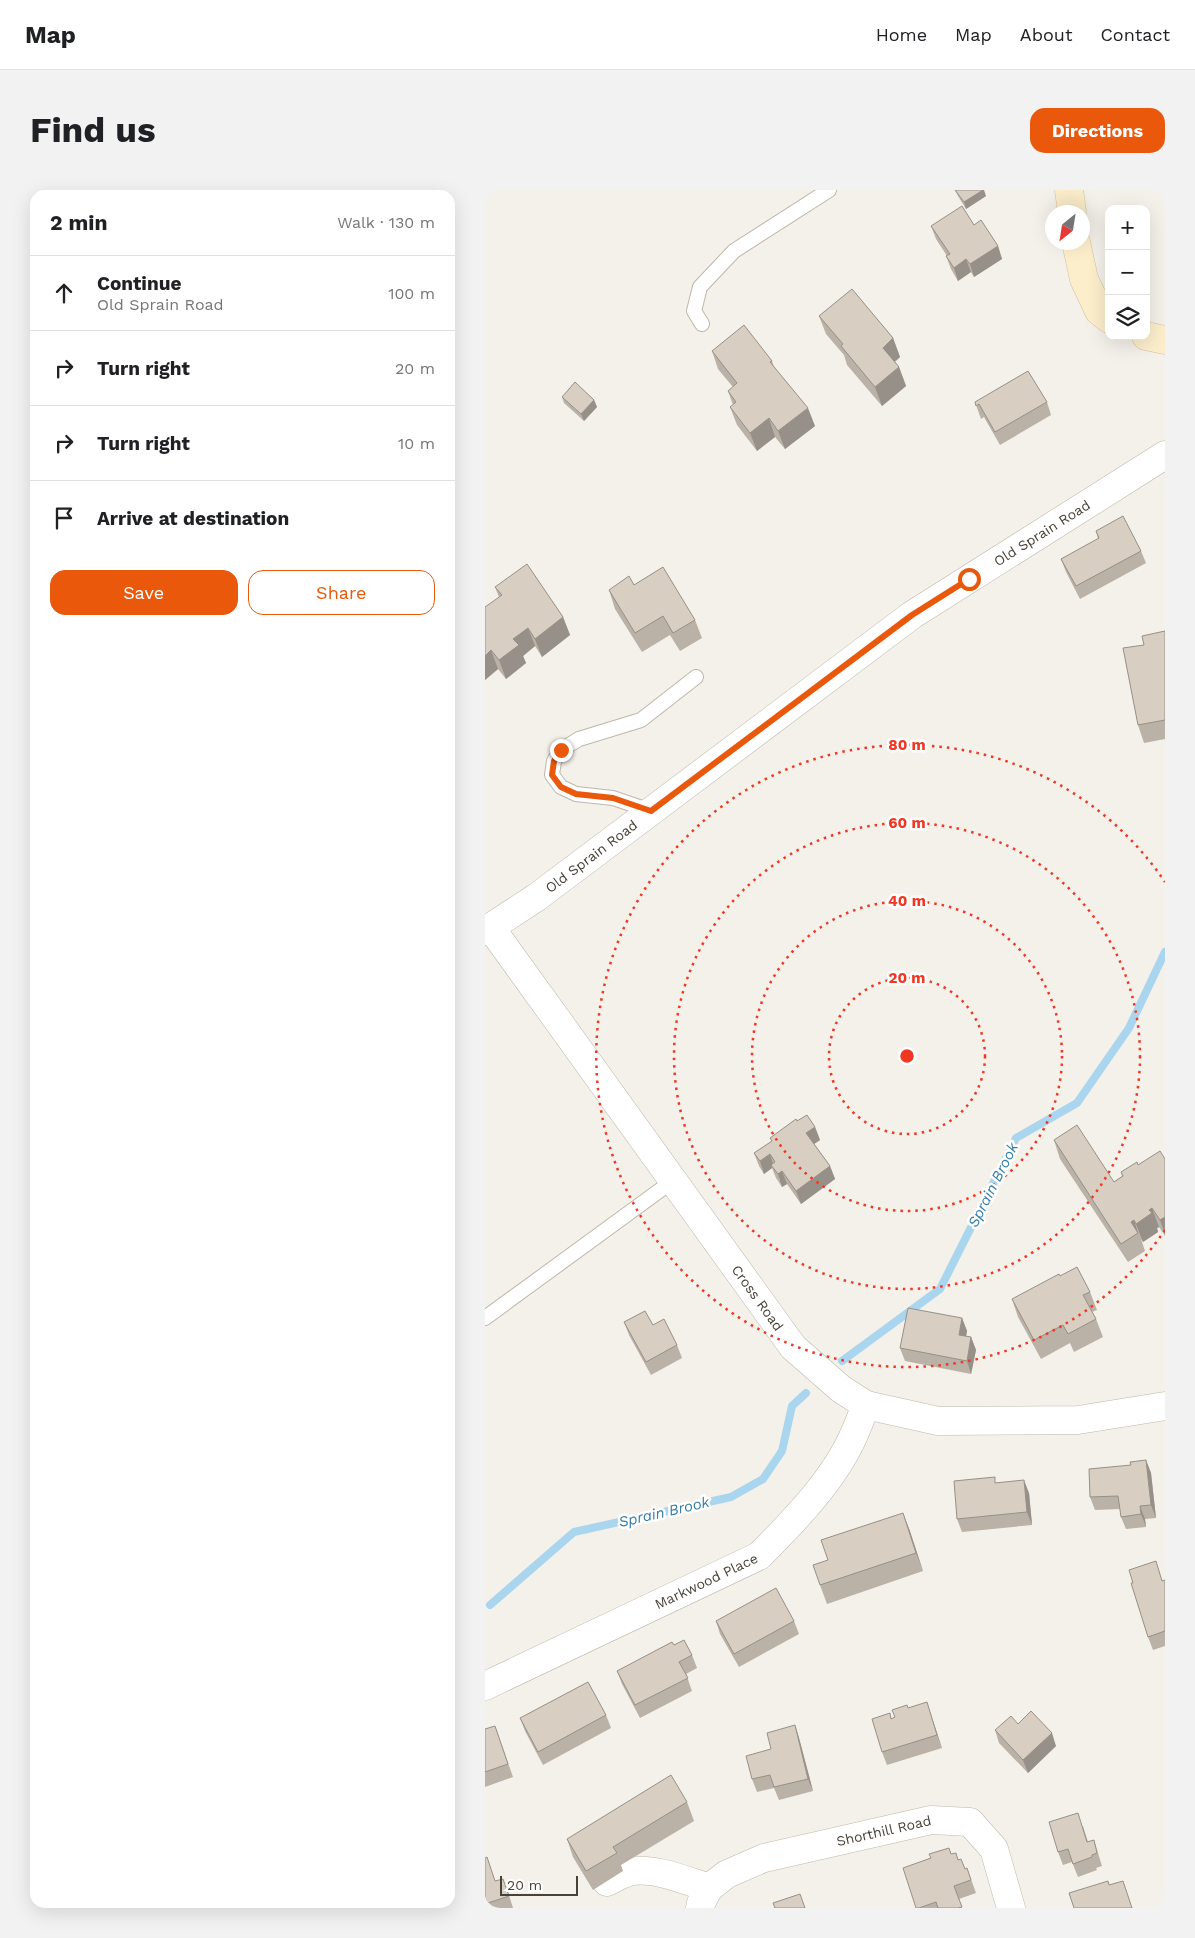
<!DOCTYPE html>
<html lang="en">
<head>
<meta charset="utf-8">
<style>
  :root { --surface:#fff; --page:#f2f2f2; --text:#202124; --muted:#757577; --line:#e0e0e0; --accent:#ea580c }
  body { margin:0; font-family:"Work Sans",sans-serif; background:var(--page); color:var(--text) }
  .controls { position:absolute; right:15px; top:15px; display:grid; overflow:hidden; border-radius:10px; box-shadow:0 5px 20px #0002 }
  .controls button { width:45px; height:45px; display:grid; place-items:center; padding:0; border:0; border-bottom:1px solid var(--line); background:var(--surface); color:var(--text); font:25px sans-serif }
  .compass { position:absolute; left:560px; top:15px; width:45px; height:45px; border-radius:50%; background:var(--surface); box-shadow:0 5px 20px #0002; rotate:210deg }
  .scale { position:absolute; left:15px; bottom:12px; width:78px; box-sizing:border-box; padding-left:5px; border:2px solid #484138; border-top:0; font-size:14px; line-height:18px; white-space:nowrap; color:#484138; -webkit-text-stroke:4px #fff; paint-order:stroke }
  .stop { position:absolute; width:15px; height:15px; margin:-11px; border:4px solid #ea580c; border-radius:50%; background:#fff }
  .stop.end { background:#ea580c; border-color:#fff; box-shadow:0 1px 5px #0008 }
  .list { margin:0; padding:0; list-style:none }
  h2 { display:flex; justify-content:space-between; align-items:center; height:65px; margin:0; padding:0 20px; font-size:21px }
  h2 small { font-size:16px; font-weight:400; color:var(--muted) }
  .list li { display:grid; grid-template-columns:32px 1fr auto; gap:15px; align-items:center; box-sizing:border-box; height:75px; padding:0 20px; border-top:1px solid var(--line) }
  .list b { display:block; font-size:19px; white-space:nowrap }
  .list p { margin:0; font-size:16px; white-space:nowrap; color:var(--muted) }
  .list em { font-size:16px; font-style:normal; color:var(--muted) }
  .actions { display:flex; gap:10px; padding:15px 20px }
  .actions a { flex:1; padding:11px 0; border:1px solid var(--accent); border-radius:15px; text-align:center; font-size:18px; color:var(--accent) }
  .actions .main { background:var(--accent); color:#fff }
  .icon { flex:none; width:28px; height:28px; fill:none; stroke:currentColor; stroke-width:2; stroke-linecap:round; stroke-linejoin:round }
  .map { position:relative; flex:none; width:680px; height:1718px; overflow:hidden; border-radius:15px }
  header { display:flex; align-items:center; gap:30px; box-sizing:border-box; height:70px; padding:0 25px; background:var(--surface); border-bottom:1px solid var(--line) }
  header strong { font-size:24px }
  nav { display:flex; gap:28px; margin-inline-start:auto; font-size:18px }
  .intro { display:flex; align-items:center; justify-content:space-between; box-sizing:border-box; height:120px; padding:0 30px }
  h1 { margin:0; font-size:35px }
  .button { padding:12px 22px; border-radius:15px; background:var(--accent); color:#fff; font-size:18px; font-weight:700 }
  main { display:flex; gap:30px; padding:0 30px }
  aside { flex:1; background:var(--surface); border-radius:15px; box-shadow:0 5px 20px #0002 }
  .map>svg:first-child { display:block }
  .lines { fill:none; stroke-linecap:round; stroke-linejoin:round }
  .stream { stroke:#a9d6ee; stroke-width:8 }
  .service-casing { stroke:#bfb7ac; stroke-width:16 }
  .minor-casing { stroke:#bfb7ac; stroke-width:29 }
  .tertiary-casing { stroke:#bfb7ac; stroke-width:29 }
  .secondary-casing { stroke:#d2c09b; stroke-width:29 }
  .service { stroke:#fff; stroke-width:14 }
  .minor { stroke:#fff; stroke-width:28 }
  .tertiary { stroke:#fff; stroke-width:28 }
  .secondary { stroke:#fceecb; stroke-width:28 }
  .wall { fill:#bab1a7 }
  .shaded-wall { fill:#979088 }
  .building { fill:#d8cec2; stroke:#979088 }
  .route { stroke:#ea580c; stroke-width:6 }
  .ring { fill:none; stroke:#f13724; stroke-width:2.5; stroke-dasharray:2.5 5 }
  .labels { text-anchor:middle; stroke-width:5; stroke-linejoin:round; paint-order:stroke }
  .street-label { font-size:14px; fill:#484138; stroke:#fff }
  .water-label { font-size:15px; font-style:italic; fill:#337da8; stroke:#fff }
  .centre { fill:#f13724; stroke:#fff; stroke-width:2.5 }
  .ring-label { font-size:15px; text-anchor:middle; font-weight:bold; fill:#f13724; stroke:#fff; stroke-width:5; stroke-linejoin:round; paint-order:stroke }
</style>
</head>
<body>
<header>
<strong>Map</strong>
<nav><a>Home</a><a>Map</a><a>About</a><a>Contact</a></nav>
</header>
<div class="intro"><h1>Find us</h1><a class="button">Directions</a></div>
<main>
<aside>
<h2>2 min<small>Walk · 130 m</small></h2>
<ul class="list">
<li><svg class="icon" aria-label="ahead" viewBox="0 0 24 24"><path d="M12 20V5M6 11l6-6 6 6"/></svg><div><b>Continue</b><p>Old Sprain Road</p></div><em>100 m</em></li>
<li><svg class="icon" aria-label="right" viewBox="0 0 24 24"><path d="M7 20v-9h11M14 6l5 5-5 5"/></svg><div><b>Turn right</b></div><em>20 m</em></li>
<li><svg class="icon" aria-label="right" viewBox="0 0 24 24"><path d="M7 20v-9h11M14 6l5 5-5 5"/></svg><div><b>Turn right</b></div><em>10 m</em></li>
<li><svg class="icon" aria-label="arrive" viewBox="0 0 24 24"><path d="M6 21V4h12l-3 4 3 4H6"/></svg><div><b>Arrive at destination</b></div></li>
</ul>
<div class="actions"><a class="main">Save</a><a>Share</a></div>
</aside>
<div class="map">
<svg width="680" height="1718" viewBox="0 0 680 1718">
  <rect width="100%" height="100%" fill="#f4f0ea"/>
  <g class="lines">
    <g class="stream">
      <path d="M357,1171L455,1099L531,948L592,913L644,838L680,762"/>
      <path d="M5,1415L89,1342L246,1307L278,1289L297,1261L307,1216L321,1203"/>
    </g>
    <defs>
      <g id="service">
        <path d="M217,134L209,121L215,97L249,61L344,0"/>
        <path d="M166,621L128,608L91,604L76,597L67,585L69,571L76,560L94,549L156,530L211,487"/>
        <path d="M0,1128L189,990"/>
      </g>
      <g id="minor">
        <path id="s1" d="M6,738L308,1157L356,1199L381,1215L453,1231L593,1230L680,1216"/>
        <path id="s2" d="M0,1496L274,1366C307,1333 346,1293 366,1251C372,1239 376,1227 381,1215"/>
        <path d="M122,1692C129,1689 136,1684 144,1682C167,1676 202,1691 224,1698"/>
        <path id="s3" d="M215,1718L216,1713L224,1698L242,1684L279,1668L446,1630L485,1632L509,1659L526,1718"/>
      </g>
      <g id="tertiary">
        <path id="s4" d="M0,741L52,707L427,425L680,265"/>
      </g>
      <g id="secondary">
        <path d="M584,0L587,22"/>
        <path d="M591,52L599,89L614,121L624,129"/>
        <path d="M661,146L680,150"/>
      </g>
    </defs>
    <use href="#service" class="service-casing"/>
    <use href="#minor" class="minor-casing"/>
    <use href="#tertiary" class="tertiary-casing"/>
    <use href="#secondary" class="secondary-casing"/>
    <use href="#service" class="service"/>
    <use href="#minor" class="minor"/>
    <use href="#tertiary" class="tertiary"/>
    <use href="#secondary" class="secondary"/>
  </g>
  <g class="wall">
    <path d="M470,0L501,6L481,19L473,6Z"/>
    <path d="M489,35L513,56L517,69L489,87L486,82L473,91L466,79L461,66H462L451,49L446,36Z"/>
    <path d="M334,126L408,148L415,167L410,172L414,177L421,196L397,216L362,175L359,165L341,144Z"/>
    <path d="M227,161L287,171L289,177L330,236L300,259L290,247L272,261L252,235L245,217L248,215L243,201L248,197L233,179Z"/>
    <path d="M77,207L109,210L112,217L99,231L79,213Z"/>
    <path d="M490,212H562L566,225L515,255L499,227L496,229Z"/>
    <path d="M611,341L656,361L661,373L595,409L581,382L576,369L613,349Z"/>
    <path d="M149,395L210,430L217,448L195,461L185,445L157,462L130,419L124,400Z"/>
    <path d="M10,397L78,427L85,445L57,467L50,456L38,466L41,473L21,489L13,479L0,490L14,407Z"/>
    <path d="M680,441V549L659,553L653,535L659,455Z"/>
    <path d="M312,931L330,937L335,950L329,954L345,976L350,989L316,1014L302,994L297,997L291,988L287,978L279,984L274,976L269,963L287,951L285,948Z"/>
    <path d="M569,950L629,992L637,986L636,982L653,975L680,969V1046L674,1037L672,1038L673,1042L658,1052L656,1049L660,1061L643,1072L575,969Z"/>
    <path d="M575,1086L605,1102L612,1120L607,1122L611,1129L618,1147L589,1162L585,1153L556,1169L533,1127L527,1109Z"/>
    <path d="M477,1128L482,1141L481,1146L486,1147L491,1160L486,1184L420,1171L415,1158Z"/>
    <path d="M139,1132L168,1135L192,1155L197,1168L166,1185L144,1145Z"/>
    <path d="M661,1270L666,1283L671,1328L660,1329L661,1337L641,1339L636,1327L635,1319L610,1320L605,1307L646,1275Z"/>
    <path d="M544,1303L547,1335L477,1342L472,1329Z"/>
    <path d="M418,1323L438,1381L342,1414L335,1395L343,1370Z"/>
    <path d="M680,1390V1456L668,1460L663,1447L678,1391Z"/>
    <path d="M231,1431H309L314,1444L254,1477L235,1444Z"/>
    <path d="M189,1455L207,1465L212,1478L201,1484L207,1501L155,1528L137,1494L132,1481Z"/>
    <path d="M423,1518L446,1525L457,1558L402,1575L397,1562L405,1523L406,1529L410,1527Z"/>
    <path d="M121,1525L126,1538L58,1575L40,1541L35,1528Z"/>
    <path d="M533,1534L571,1556L543,1583L514,1553L510,1540Z"/>
    <path d="M310,1535L314,1548L328,1601L294,1610L289,1598L272,1602L267,1589L286,1559Z"/>
    <path d="M10,1536L28,1587L0,1597V1539Z"/>
    <path d="M202,1612L209,1631L136,1675L138,1681L108,1700L88,1667L82,1649Z"/>
    <path d="M598,1636L603,1652L609,1650L617,1676L611,1678L612,1680L593,1687L587,1672L578,1675L573,1662Z"/>
    <path d="M466,1664L473,1670L480,1679L482,1678L491,1703L474,1709L477,1718H431Z"/>
    <path d="M0,1668L10,1691L23,1702L28,1718H0Z"/>
  </g>
  <g class="shaded-wall">
    <path d="M498,0H499L501,6L481,19L479,12Z"/>
    <path d="M513,56L517,69L489,87L485,74Z"/>
    <path d="M481,69L486,82L473,91L469,78Z"/>
    <path d="M408,148L415,167L404,176L398,158Z"/>
    <path d="M414,177L421,196L397,216L390,197Z"/>
    <path d="M109,210L112,217L99,231L96,224Z"/>
    <path d="M323,218L330,236L300,259L293,241Z"/>
    <path d="M284,228L290,247L272,261L265,243Z"/>
    <path d="M78,427L85,445L57,467L50,449Z"/>
    <path d="M43,438L50,456L38,466L41,473L21,489L14,470L28,449Z"/>
    <path d="M6,460L13,479L0,490V466Z"/>
    <path d="M330,937L335,950L326,956L321,943Z"/>
    <path d="M285,964L289,977L286,975L287,978L279,984L275,971Z"/>
    <path d="M345,976L350,989L316,1014L311,1001Z"/>
    <path d="M297,981L302,994L297,997L293,984Z"/>
    <path d="M667,1018L674,1037L672,1038L673,1042L658,1052L651,1034L664,1020Z"/>
    <path d="M680,1027V1044L675,1030Z"/>
    <path d="M649,1030L653,1043L646,1032Z"/>
    <path d="M477,1128L482,1141L479,1158L474,1145Z"/>
    <path d="M486,1147L491,1160L486,1184L482,1171Z"/>
    <path d="M661,1270L666,1283L671,1328L666,1315Z"/>
    <path d="M539,1290L544,1303L547,1335L542,1322Z"/>
    <path d="M655,1316L660,1329L661,1337L656,1324Z"/>
    <path d="M418,1323L425,1341L438,1381L431,1363Z"/>
    <path d="M442,1512L446,1525L457,1558L452,1545Z"/>
    <path d="M310,1535L314,1548L328,1601L323,1589Z"/>
    <path d="M567,1543L571,1556L543,1583L538,1570Z"/>
  </g>
  <g class="building">
    <path d="M470,0H498L479,12Z"/>
    <path d="M477,16L489,35L496,30L513,56L485,74L481,69L469,78L461,66L465,64L446,36Z"/>
    <path d="M367,99L408,148L398,158L414,177L390,197L356,156L358,154L334,126Z"/>
    <path d="M259,135L287,171L285,172L323,218L293,241L284,228L265,243L245,217L251,212L243,201L252,193L227,161Z"/>
    <path d="M543,181L562,212L510,242L494,214L491,216L490,212Z"/>
    <path d="M90,192L109,210L96,224L77,207Z"/>
    <path d="M638,326L656,361L591,396L576,369L614,348L611,341Z"/>
    <path d="M42,374L78,427L50,449L43,438L28,449L34,455L14,470L6,460L0,466V417L17,405L10,397Z"/>
    <path d="M178,377L210,430L188,443L178,426L150,443L124,400L144,386L149,395Z"/>
    <path d="M680,441V530L653,535L638,458L659,455L657,446Z"/>
    <path d="M322,925L330,937L321,943L345,976L311,1001L297,981L293,984L286,975L290,972L285,964L275,971L269,963L287,951L285,948L311,929L312,931Z"/>
    <path d="M592,935L629,992L638,986L636,982L652,972L653,975L675,961L680,969V1027L675,1030L667,1018L664,1020L667,1023L651,1034L649,1030L646,1032L653,1043L636,1054L569,950Z"/>
    <path d="M592,1077L605,1102L598,1105L611,1129L583,1144L578,1135L549,1150L527,1109L574,1084L575,1086Z"/>
    <path d="M423,1118L477,1128L474,1145L486,1147L482,1171L415,1158Z"/>
    <path d="M160,1121L168,1135L179,1129L192,1155L161,1172L139,1132Z"/>
    <path d="M661,1270L666,1315L655,1316L656,1324L636,1327L633,1306L605,1307L604,1279L646,1275L645,1272Z"/>
    <path d="M510,1287V1293L539,1290L542,1322L472,1329L469,1291Z"/>
    <path d="M418,1323L431,1363L335,1395L328,1375L343,1370L336,1350Z"/>
    <path d="M671,1371L677,1391L680,1390V1441L663,1447L646,1393H648L644,1380Z"/>
    <path d="M291,1398L309,1431L249,1464L231,1431Z"/>
    <path d="M199,1450L207,1465L194,1472L203,1488L150,1515L132,1481L187,1452L189,1455Z"/>
    <path d="M103,1492L121,1525L53,1562L35,1528Z"/>
    <path d="M442,1512L452,1545L397,1562L387,1529L405,1523L406,1529L410,1527L407,1520L422,1515L423,1518Z"/>
    <path d="M546,1521L567,1543L538,1570L510,1540L526,1526L533,1534Z"/>
    <path d="M310,1535L323,1589L289,1597L285,1585L267,1589L261,1566L286,1559L282,1543Z"/>
    <path d="M10,1536L23,1574L0,1582V1539Z"/>
    <path d="M186,1585L202,1612L128,1657L132,1663L101,1681L82,1649Z"/>
    <path d="M593,1623L602,1652L609,1650L612,1663L607,1665V1667L588,1674L583,1659L573,1662L564,1632Z"/>
    <path d="M464,1658L466,1664L471,1663L473,1670L476,1669L480,1679L482,1678L486,1690L469,1696L477,1717L473,1718H453L451,1712L434,1718H431L418,1678L446,1668L444,1664Z"/>
    <path d="M2,1667L10,1691L18,1689L24,1706L0,1714V1668Z"/>
    <path d="M623,1691L624,1695L638,1691L647,1718H589L584,1703Z"/>
    <path d="M315,1704L320,1718H290L288,1713Z"/>
  </g>
  <g class="lines">
    <path class="route" d="M76,560L69,571L67,585L76,597L91,604L128,608L166,621L427,425L484,389"/>
  </g>
  <g class="ring">
    <circle cx="422" cy="866" r="78"/>
    <circle cx="422" cy="866" r="155"/>
    <circle cx="422" cy="866" r="233"/>
    <path d="M680 1040A311 311 0 1 1 680 692"/>
  </g>
  <g class="labels">
    <g class="street-label">
      <text dy="5" stroke="none"><textPath href="#s4" startOffset="685">Old Sprain Road</textPath></text>
      <text dy="5" stroke="none"><textPath href="#s4" startOffset="130">Old Sprain Road</textPath></text>
      <text dy="5" stroke="none"><textPath href="#s1" startOffset="456">Cross Road</textPath></text>
      <text dy="5" stroke="none"><textPath href="#s2" startOffset="245">Markwood Place</textPath></text>
      <text dy="5" stroke="none"><textPath href="#s3" startOffset="208">Shorthill Road</textPath></text>
    </g>
    <g class="water-label">
      <text transform="translate(508 995) rotate(-63)" y="5">Sprain Brook</text>
      <text transform="translate(179 1322) rotate(-13)" y="5">Sprain Brook</text>
    </g>
  </g>
  <circle cx="422" cy="866" r="8" class="centre"/>
  <g class="ring-label">
    <text x="422" y="560">80 m</text>
    <text x="422" y="638">60 m</text>
    <text x="422" y="716">40 m</text>
    <text x="422" y="793">20 m</text>
  </g>
</svg>
<div class="controls">
<button>+</button>
<button>−</button>
<button><svg class="icon" aria-label="layers" viewBox="0 0 24 24"><path d="M12 4l9 5-9 5-9-5zM3 14l9 5 9-5"/></svg></button>
</div>
<svg class="compass" viewBox="-18 -18 36 36"><path d="M0-13l5 13h-10z" fill="#e53935"/><path d="M0 13l5-13h-10z" fill="#757577"/></svg>
<div class="scale">20 m</div>
<div class="stop" style="left:484px;top:389px"></div>
<div class="stop end" style="left:76px;top:560px"></div>
</div>
</main>
</body>
</html>
